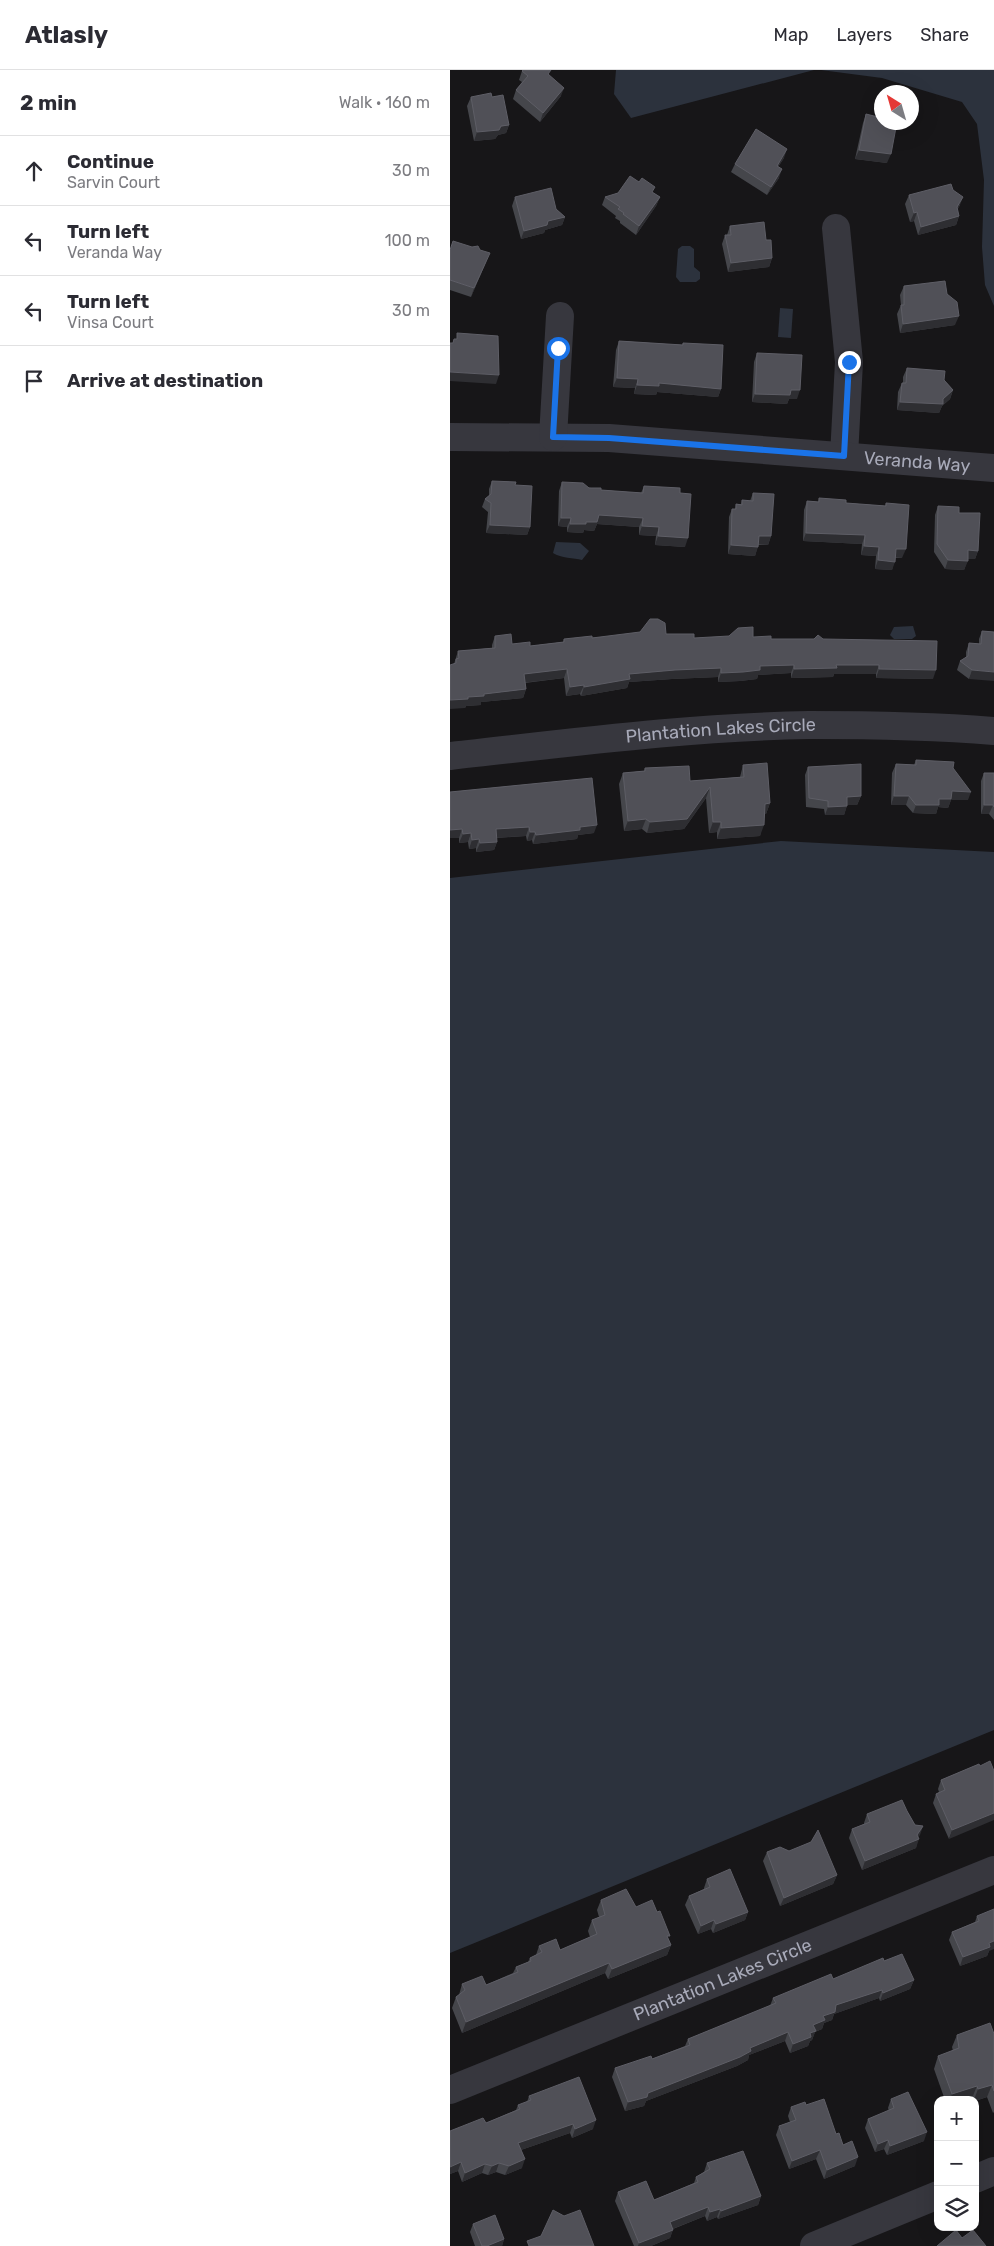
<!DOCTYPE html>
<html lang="en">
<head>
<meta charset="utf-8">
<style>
  :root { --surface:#fff; --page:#f7f7f7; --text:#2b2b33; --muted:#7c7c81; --line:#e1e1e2 }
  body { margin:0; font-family:Rubik,sans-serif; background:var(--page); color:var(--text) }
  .controls { position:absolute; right:15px; bottom:15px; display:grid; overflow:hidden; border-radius:10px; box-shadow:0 5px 20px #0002 }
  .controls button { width:45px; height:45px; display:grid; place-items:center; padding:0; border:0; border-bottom:1px solid var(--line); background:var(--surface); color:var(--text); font:25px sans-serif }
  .compass { position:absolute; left:424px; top:15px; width:45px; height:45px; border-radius:50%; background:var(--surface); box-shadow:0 5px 20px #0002; rotate:323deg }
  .stop { position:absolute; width:15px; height:15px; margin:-11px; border:4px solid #1a73e8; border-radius:50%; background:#fff }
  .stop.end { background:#1a73e8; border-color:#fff; box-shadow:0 1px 5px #0008 }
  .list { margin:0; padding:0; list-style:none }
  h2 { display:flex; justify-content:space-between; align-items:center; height:65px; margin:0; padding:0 20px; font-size:21px }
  h2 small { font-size:16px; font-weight:400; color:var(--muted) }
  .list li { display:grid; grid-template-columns:32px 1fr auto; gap:15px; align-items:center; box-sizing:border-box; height:70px; padding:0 20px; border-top:1px solid var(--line) }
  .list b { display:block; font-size:19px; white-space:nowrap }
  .list p { margin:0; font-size:16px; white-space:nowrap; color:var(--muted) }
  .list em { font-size:16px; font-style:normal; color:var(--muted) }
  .icon { flex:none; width:28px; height:28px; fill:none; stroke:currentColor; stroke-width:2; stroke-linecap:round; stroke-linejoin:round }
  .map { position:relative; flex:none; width:544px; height:2176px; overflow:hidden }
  header { display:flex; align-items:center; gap:30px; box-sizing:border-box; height:70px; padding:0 25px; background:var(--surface); border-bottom:1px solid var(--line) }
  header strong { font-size:24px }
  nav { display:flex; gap:28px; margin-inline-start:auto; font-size:18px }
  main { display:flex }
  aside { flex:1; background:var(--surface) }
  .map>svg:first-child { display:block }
  .water { fill:#2c323d }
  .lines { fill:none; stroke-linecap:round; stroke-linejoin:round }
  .minor { stroke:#37373e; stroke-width:28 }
  .wall { fill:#45464b }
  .shaded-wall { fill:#2e2e32 }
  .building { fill:#505057; stroke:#5e5e66 }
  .route { stroke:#1a73e8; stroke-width:6 }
  .labels { text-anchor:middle; stroke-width:5; stroke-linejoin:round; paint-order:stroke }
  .street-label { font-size:18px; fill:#a8aab9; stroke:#121113 }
</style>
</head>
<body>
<header>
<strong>Atlasly</strong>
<nav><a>Map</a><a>Layers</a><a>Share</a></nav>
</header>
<main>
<aside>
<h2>2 min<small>Walk · 160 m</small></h2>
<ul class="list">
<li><svg class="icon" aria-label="ahead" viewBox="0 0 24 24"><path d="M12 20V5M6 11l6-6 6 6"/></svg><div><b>Continue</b><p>Sarvin Court</p></div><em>30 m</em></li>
<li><svg class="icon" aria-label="left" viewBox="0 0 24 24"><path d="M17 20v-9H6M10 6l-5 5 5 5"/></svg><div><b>Turn left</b><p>Veranda Way</p></div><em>100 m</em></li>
<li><svg class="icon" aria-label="left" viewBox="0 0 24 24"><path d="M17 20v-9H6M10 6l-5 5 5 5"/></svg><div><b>Turn left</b><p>Vinsa Court</p></div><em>30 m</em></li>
<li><svg class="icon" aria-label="arrive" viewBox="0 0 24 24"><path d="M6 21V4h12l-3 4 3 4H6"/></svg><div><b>Arrive at destination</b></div></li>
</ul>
</aside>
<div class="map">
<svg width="544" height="2176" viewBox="0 0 544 2176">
  <rect width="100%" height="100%" fill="#171618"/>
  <g class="water">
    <path d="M166,0H364L181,48L164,24Z"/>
    <path d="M371,0H544V236L535,215L532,177L534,110L527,54L512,32L432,8Z"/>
    <path d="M232,176H240L244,179V197L250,202V209L246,212H230L226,207L228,179Z"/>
    <path d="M330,238L343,239L341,268L328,267Z"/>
    <path d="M106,472L130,473L139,481L132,490C124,488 111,488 103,483Z"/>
    <path d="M463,556L466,566L462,569H444L440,565L444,557Z"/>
    <path d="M331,771L544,782V1660L0,1883V808Z"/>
  </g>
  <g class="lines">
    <g class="minor">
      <path d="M386,158L399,292L394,386"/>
      <path id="s1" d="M0,367L159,368L544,398"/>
      <path d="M103,367L110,246"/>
      <path id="s2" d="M0,686C119,673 239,657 359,655C420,655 482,656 544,661"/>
      <path id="s3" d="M0,2020L544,1800"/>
      <path d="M525,2109L544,2101"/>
      <path d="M364,2176L488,2125"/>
    </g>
  </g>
  <g class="wall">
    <path d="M72,1L100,6L111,26L90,52L63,29L66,20L72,12L69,10Z"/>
    <path d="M21,27H42L59,55L56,63L48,65L45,69L24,71L17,36Z"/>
    <path d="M416,44L437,93L405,89L413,53Z"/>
    <path d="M334,88L328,97L329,108L317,125L281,102L285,94Z"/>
    <path d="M503,120L510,135L507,140L509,146L506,155L468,165L464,151L460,152L455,134L459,125Z"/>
    <path d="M203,123L210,127L206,136L186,165L170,153V151L165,148L166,146L152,135L155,127Z"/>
    <path d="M65,127L106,139L115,147L112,155L95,160L94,163L71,169L62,136Z"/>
    <path d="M280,156L316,170L322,188L319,197L278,202L272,174L275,165H277Z"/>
    <path d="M0,180L36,192L21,227L0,220Z"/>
    <path d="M454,216L497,224L505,255L450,263L447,244L451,235L450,225Z"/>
    <path d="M169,271L232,275L233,273L271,319L268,327L207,322L206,325L184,324L185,318L163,317L166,280Z"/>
    <path d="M307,283L347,329H339L337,334L302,332L304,292Z"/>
    <path d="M457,298L494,310L503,320L500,329L492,336L489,343L447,340L448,322L452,313H453V307Z"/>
    <path d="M42,411L65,415L80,457L77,465L36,463L38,442L32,437L35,429L39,426V419Z"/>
    <path d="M112,412L151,420L191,423L194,416L230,423L235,477L205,475L206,466L189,465V457L147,454L144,461L134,460L133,463L117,462V457L108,456L109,421Z"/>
    <path d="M303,423L321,466L318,475H308L305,486L278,484L279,447L282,439H285L286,434H291L292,430L300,431Z"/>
    <path d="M369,428L396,433L435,436L436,433L452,488H445L442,500L425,499L426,486L411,485L412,474L353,471L354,440L357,431L368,432Z"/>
    <path d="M488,436L509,443L528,481L525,489H518L514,500L495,499L484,482L485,445Z"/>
    <path d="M532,561L544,562L519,609L507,600L510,591L516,588V582L519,573L529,574V569Z"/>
    <path d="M216,564L244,568L303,567L321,569H373L483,609L426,608V604H384L383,607L341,608V603L308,605L307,609L290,611L268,612V607L222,609L179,612L177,618L131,626L130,624L116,626L114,608L75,613L76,619L73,628L31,632V635L16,636L15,638L4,594L8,581L42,578V575L45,566L62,574L80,576L113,572L114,569Z"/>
    <path d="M466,690L503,698L518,730H501L498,738L488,737L486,744L463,743L456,735H441L442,703L446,694L464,695Z"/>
    <path d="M293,695L320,733L316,744H315L310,766L267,769V762L259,763L256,728L234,759L197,763L192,759L174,761L169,714L173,703L194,701L195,698L240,711L290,707Z"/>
    <path d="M358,697L411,726L407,735H397L394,745H375L374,739L356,737L355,705Z"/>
    <path d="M534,703H544V750L539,744H531V711Z"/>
    <path d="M0,722L144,763L128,765L127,769L83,774L82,770L77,771L76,766L46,768L47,772L44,780L26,782V778L19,779L18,772L9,773V768H0Z"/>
    <path d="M529,1694L499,1769L483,1733L486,1724L489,1722L488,1719L491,1710Z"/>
    <path d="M457,1741L465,1755L473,1756L468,1767L466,1778L412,1800L399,1768L402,1759L414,1754V1753L417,1744Z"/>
    <path d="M317,1782L387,1805L383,1814L330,1836L313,1791Z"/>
    <path d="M257,1809L298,1842L295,1850L263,1863L261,1859L248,1864L235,1835L239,1826L254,1819V1818Z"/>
    <path d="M151,1830L186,1837L218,1869L221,1875L217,1885L158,1909L155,1903L12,1963L2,1938L6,1927L9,1925L12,1914L36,1915L63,1903L66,1897L78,1892L80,1888L86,1885L89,1876L110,1880L140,1867L138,1861L142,1850L149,1847L147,1840Z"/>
    <path d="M527,1846L539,1881L537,1886L510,1896L499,1870L502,1862L525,1852Z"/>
    <path d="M434,1891L464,1910L460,1919L430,1931L429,1928L384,1944L382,1950L374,1953L372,1959L365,1962L362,1970L360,1971L358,1976L340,1983L335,1971L299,1985L298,1990L287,1996L196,2031L194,2036L175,2041L162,2007L165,1998L202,1989L235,1976L238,1969L320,1936L323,1928L383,1909Z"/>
    <path d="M544,1964V2042L543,2043L537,2027L525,2031V2030H523L522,2028L518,2030H495L484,1999L488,1986L503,1981L502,1977L507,1965Z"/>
    <path d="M79,2026L143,2059L122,2068L120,2063L71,2080L72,2098L55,2105L46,2102L38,2105L32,2103L12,2112L8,2101L0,2104V2061L36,2053L66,2040L68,2035L77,2032Z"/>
    <path d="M441,2029L474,2071L437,2085L434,2079L425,2082L415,2058L418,2049L439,2041L438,2038Z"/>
    <path d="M341,2037L386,2064L393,2075L405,2096L374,2109L366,2089L339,2099L326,2065L329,2056L340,2052L338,2046Z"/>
    <path d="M257,2093L311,2126L308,2135L268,2149L267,2147L257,2151L255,2146L223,2159L220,2168L201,2176H184L165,2131L168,2122L204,2130L244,2113L246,2107L254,2102Z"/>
    <path d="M23,2154L54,2169L52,2176H25L20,2162Z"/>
  </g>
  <g class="shaded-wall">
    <path d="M114,18L111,26L90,52L93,43Z"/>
    <path d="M59,55L56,63L48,65L45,69L24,71L27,62Z"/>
    <path d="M337,79L334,88L323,104L327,96Z"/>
    <path d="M409,80L441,84L437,93L405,89Z"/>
    <path d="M332,99L329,108L317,125L321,117Z"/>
    <path d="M210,127L206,136L186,165L189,156Z"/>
    <path d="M513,127L510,135L504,146L507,137Z"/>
    <path d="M467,142L464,151L460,152L464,143Z"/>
    <path d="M509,146L506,155L468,165L471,157Z"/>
    <path d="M115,147L112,155L95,160L94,163L71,169L74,161L98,151Z"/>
    <path d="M40,183L36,192L21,227L24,218Z"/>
    <path d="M322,188L319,197L278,202L281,193Z"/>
    <path d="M509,246L505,255L450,263L453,254Z"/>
    <path d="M0,302L49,305L46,314L0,311Z"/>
    <path d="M167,308L188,309L185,318L163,317Z"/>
    <path d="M209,313L271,319L268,327L207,322L206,325L184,324L187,315Z"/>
    <path d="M341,320H350L347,329H339L337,334L302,332L305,324Z"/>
    <path d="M503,320L500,329L492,336L489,343L447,340L450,332L493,329Z"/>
    <path d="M149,445L193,448L189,457L147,454L144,461L134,460L133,463L117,462L120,454L136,452Z"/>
    <path d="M111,448H121L117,457L108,456Z"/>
    <path d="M40,455L80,457L77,465L36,463Z"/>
    <path d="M192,456L209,457L206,466L189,465Z"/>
    <path d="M356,463L415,465L412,474L353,471Z"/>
    <path d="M208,466L238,468L235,477L205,475Z"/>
    <path d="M309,466H321L318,475L306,474Z"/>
    <path d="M281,475L308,477L305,486L278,484Z"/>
    <path d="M414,476L429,477L426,486L411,485Z"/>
    <path d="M446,479H456L452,488L442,487Z"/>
    <path d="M518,480L528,481L525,489H515Z"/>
    <path d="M428,490L445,492L442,500L425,499Z"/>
    <path d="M498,490L518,491L514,500L495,499Z"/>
    <path d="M344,595L341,603L308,605L307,609L290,611L268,612L271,603L310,596Z"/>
    <path d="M386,595H429L426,604H384L383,607L341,608L344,599Z"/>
    <path d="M271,598L268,607L222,609L179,612L177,618L131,626L134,617L179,604L225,600Z"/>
    <path d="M117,599L114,608L71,613L74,604Z"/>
    <path d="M429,599L486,600L483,609L426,608Z"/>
    <path d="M522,600L544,602V611L519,609Z"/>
    <path d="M134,615L130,624L116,626L120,617Z"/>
    <path d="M76,619L73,628L31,632V635L16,636L15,638L0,639V630L34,624Z"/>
    <path d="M260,717L256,728L234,759L197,763L200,752Z"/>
    <path d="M502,721L521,722L518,730H501L498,738L488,737L486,744L463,743L466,735L489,729Z"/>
    <path d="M411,726L407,735H393L397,727Z"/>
    <path d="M444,726H459L456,735H441Z"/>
    <path d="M320,733L316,744H311L315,734Z"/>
    <path d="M534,735H543L539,744H531Z"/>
    <path d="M397,736L394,745H375L378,737Z"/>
    <path d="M196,749L192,759L174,761L178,751Z"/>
    <path d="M263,752H271L267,762L259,763Z"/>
    <path d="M147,755L144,763L128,765L127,769L83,774L86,765L130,757Z"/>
    <path d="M314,755L310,766L267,769L271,758Z"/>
    <path d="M79,757L76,766L43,768L46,759Z"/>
    <path d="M12,759L9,768H0V760Z"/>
    <path d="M80,762H85L82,770L77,771Z"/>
    <path d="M21,763L18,772L9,773L13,764Z"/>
    <path d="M29,769L26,778L19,779L22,770Z"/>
    <path d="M47,772L44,780L26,782L30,773Z"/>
    <path d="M544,1743V1750L499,1769L502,1760Z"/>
    <path d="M473,1756L470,1765L466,1771L469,1769L466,1778L412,1800L415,1791L467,1765Z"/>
    <path d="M387,1805L383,1814L330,1836L334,1828Z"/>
    <path d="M298,1842L295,1850L263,1863L266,1854Z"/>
    <path d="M264,1850L261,1859L248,1864L251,1856Z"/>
    <path d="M544,1871V1879L539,1881L537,1886L510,1896L513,1887Z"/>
    <path d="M221,1875L217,1885L158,1909L162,1899Z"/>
    <path d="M159,1893L155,1903L12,1963L16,1952Z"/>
    <path d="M464,1910L460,1919L430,1931L433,1923Z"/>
    <path d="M432,1920L429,1928L384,1944L382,1950L374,1953L372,1959L365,1962L362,1970L360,1971L358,1976L340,1983L343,1974L363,1955L386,1935Z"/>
    <path d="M338,1962L335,1971L299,1985L298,1990L287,1996L196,2031L194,2036L175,2041L178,2032L300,1978Z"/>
    <path d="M542,2015L537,2027L525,2031V2030H524L528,2019Z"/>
    <path d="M527,2016L522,2028L518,2030H500L502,2024Z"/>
    <path d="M146,2050L143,2059L122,2068L125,2059Z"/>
    <path d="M123,2054L120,2063L65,2082L68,2073Z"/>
    <path d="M477,2062L474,2071L437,2085L440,2076Z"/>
    <path d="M438,2070L434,2079L425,2082L428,2074Z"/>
    <path d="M370,2080L366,2089L339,2099L342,2091Z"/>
    <path d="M408,2087L405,2096L374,2109L377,2100Z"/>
    <path d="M75,2089L72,2098L55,2105L59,2096Z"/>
    <path d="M11,2092L8,2101L0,2104V2097Z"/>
    <path d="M49,2093L46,2102L38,2105L42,2096Z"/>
    <path d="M35,2094L32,2103L12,2112L15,2103Z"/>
    <path d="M311,2126L308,2135L268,2149L271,2141Z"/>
    <path d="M258,2137L255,2146L217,2161L220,2152Z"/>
    <path d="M270,2139L267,2147L257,2151L260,2142Z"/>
    <path d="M223,2160L220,2168L201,2176H188L189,2173Z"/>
    <path d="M54,2169L52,2176H37Z"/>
  </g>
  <g class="building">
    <path d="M73,0H101L98,4L114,18L93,43L66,20L78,6L72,1Z"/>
    <path d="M41,23L42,27L53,25L59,55L51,56L49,60L27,62L21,27Z"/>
    <path d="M416,44L432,48V52H447L441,84L409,80Z"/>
    <path d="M306,59L337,79L327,96L332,99L321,117L285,94Z"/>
    <path d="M180,106L189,112L192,108L205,117L202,122L210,127L189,156L173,144L174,143L168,139L170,137L155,127L168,123Z"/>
    <path d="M501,114L503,120L513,127L507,137L509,146L471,157L467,142L464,143L459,125Z"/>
    <path d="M101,118L106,139L115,147L98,151L97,155L74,161L65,127Z"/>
    <path d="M314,152L316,170H321L322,188L281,193L275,165H281L280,156Z"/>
    <path d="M3,171L22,177L28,176L30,180L40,183L24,218L0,210V180Z"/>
    <path d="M495,211L497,224L507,232L509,246L453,254L451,235H454V216Z"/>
    <path d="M7,263L48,266L49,305L0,302V273H3L4,269H7Z"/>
    <path d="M169,271L233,275V273L273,275L271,319L209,313V316L187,315L188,309L167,308Z"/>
    <path d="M307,283L352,285L350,320H341L340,325L305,324Z"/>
    <path d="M457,298L495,301L494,310L503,320L493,329V334L450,332L452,313H456Z"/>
    <path d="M42,411L66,412L65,415L82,416L80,457L40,455L41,433L35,429L41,424Z"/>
    <path d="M112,412L133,413L139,418H151V420L193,423L194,416L230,418V423L241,424L238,468L208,466L209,457L192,456L193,448L149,445L147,452H136V454H120L121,448H111Z"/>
    <path d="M303,423L324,424L321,466H309L308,477L281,475L282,439H286V434L292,435V430L303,431Z"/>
    <path d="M369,428L396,430V433L436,436V433L459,435L456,479H446L445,492L428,490L429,477L414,476L415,465L356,463L357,431L369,432Z"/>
    <path d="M488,436L509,437V443H530L528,481L518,480V491L498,490L487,474Z"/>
    <path d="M200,549H208L215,553L216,564H244V568L279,566L288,558L303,557V567L321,566V569H364L368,565L373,569L487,571L486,600L429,599V595H386L387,598L344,599V595L310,596V600L293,602L271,603V598L225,600L179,604L180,609L134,617V615L120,617L117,599L74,604L76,619L34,624V626L18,627V629L0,630V595L6,593V589L9,588L8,581L45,578V566L61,564L62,574L80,572V576L114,572V569L142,566V568L190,562Z"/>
    <path d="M532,561L544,562V602L522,600L510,591L518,586L519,573L531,574Z"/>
    <path d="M466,690L504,692L503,698L521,722L502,721L501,729H489V735H466L459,726H444L446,694L466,695Z"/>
    <path d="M317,693L320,733L315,734L314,755L271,758V752H263L260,717L237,749L200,752L196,749L178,751L173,703L195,701V698L239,696L240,711L294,707L293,695Z"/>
    <path d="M411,694V726L397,727V736L378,737V731L359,728L358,697Z"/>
    <path d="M534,703H544V737L543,735H534Z"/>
    <path d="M142,708L147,755L130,757V760L86,765L85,762H80L79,757L46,759L47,772L30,773L29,769L22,770L21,763L13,764L12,759L0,760V722Z"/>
    <path d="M540,1691L544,1701V1743L502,1760L486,1724L495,1720L491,1710L529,1694L530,1696Z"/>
    <path d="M452,1730L457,1741L465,1755L473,1756L467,1765L469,1769L415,1791L402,1759L420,1752L417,1744Z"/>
    <path d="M368,1760L387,1805L334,1828L317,1782L330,1777L339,1781L361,1772Z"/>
    <path d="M280,1799L298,1842L266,1854L264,1850L251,1856L239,1826L260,1817L257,1809Z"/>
    <path d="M176,1819L186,1837L202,1830L207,1842L210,1841L220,1866H217L221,1875L162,1899L159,1893L16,1952L6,1927L15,1920L12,1914L32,1906L36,1915L68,1902L66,1897L81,1891L80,1888L92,1882L89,1876L106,1869L110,1880L147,1864L142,1850L155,1845L151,1830Z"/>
    <path d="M544,1839V1871L539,1873L540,1877L513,1887L502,1862L529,1851L527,1846Z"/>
    <path d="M452,1884L464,1910L433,1923L432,1920L386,1935L385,1942L373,1946L375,1950L363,1955L366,1961L360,1963L361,1967L343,1974L338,1962L300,1978L301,1981L290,1987L198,2023L197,2027L178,2032L165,1998L201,1986L202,1989L240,1975L238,1969L326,1933L323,1928L381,1904L383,1909L433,1888L434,1891Z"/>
    <path d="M540,1953L544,1964V2021L542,2015L528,2019L527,2016L502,2024L488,1986L509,1978L507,1965Z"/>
    <path d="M129,2007L146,2050L125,2059L123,2054L68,2073L75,2089L59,2096L49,2093L42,2096L35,2094L15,2103L11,2092L0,2097V2061L33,2048L36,2053L70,2039L68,2035L81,2030L79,2026Z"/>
    <path d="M458,2022L477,2062L440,2076L438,2070L428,2074L418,2049L444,2038L441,2029Z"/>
    <path d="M374,2029L386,2064L389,2063L393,2075L402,2071L408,2087L377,2100L370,2080L342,2091L329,2056L346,2050L341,2037L355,2032L356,2035Z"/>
    <path d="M293,2081L311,2126L271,2141L270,2139L260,2142L258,2137L220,2152L223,2160L189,2173L168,2122L196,2111L204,2130L248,2112L246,2107L260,2099L257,2093Z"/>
    <path d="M103,2140L114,2146L130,2140L144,2176H79L77,2171L91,2166Z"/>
    <path d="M45,2145L54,2169L37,2176H32L23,2154Z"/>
    <path d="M506,2160L512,2168L523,2160L536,2176H487Z"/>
  </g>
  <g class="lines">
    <path class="route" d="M108,278L103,367L159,368L394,386L399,292"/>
  </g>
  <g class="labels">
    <g class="street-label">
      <text dy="6" stroke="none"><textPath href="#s1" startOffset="468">Veranda Way</textPath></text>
      <text dy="6" stroke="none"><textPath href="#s2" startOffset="272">Plantation Lakes Circle</textPath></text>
      <text dy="6" stroke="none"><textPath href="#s3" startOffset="294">Plantation Lakes Circle</textPath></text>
    </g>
  </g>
</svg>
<div class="controls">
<button>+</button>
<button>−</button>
<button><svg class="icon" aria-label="layers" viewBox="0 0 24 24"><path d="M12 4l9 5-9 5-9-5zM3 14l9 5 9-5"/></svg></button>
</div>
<svg class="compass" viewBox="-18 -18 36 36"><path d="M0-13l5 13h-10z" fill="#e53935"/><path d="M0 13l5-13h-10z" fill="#7c7c81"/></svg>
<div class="stop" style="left:108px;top:278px"></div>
<div class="stop end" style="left:399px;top:292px"></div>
</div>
</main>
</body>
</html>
